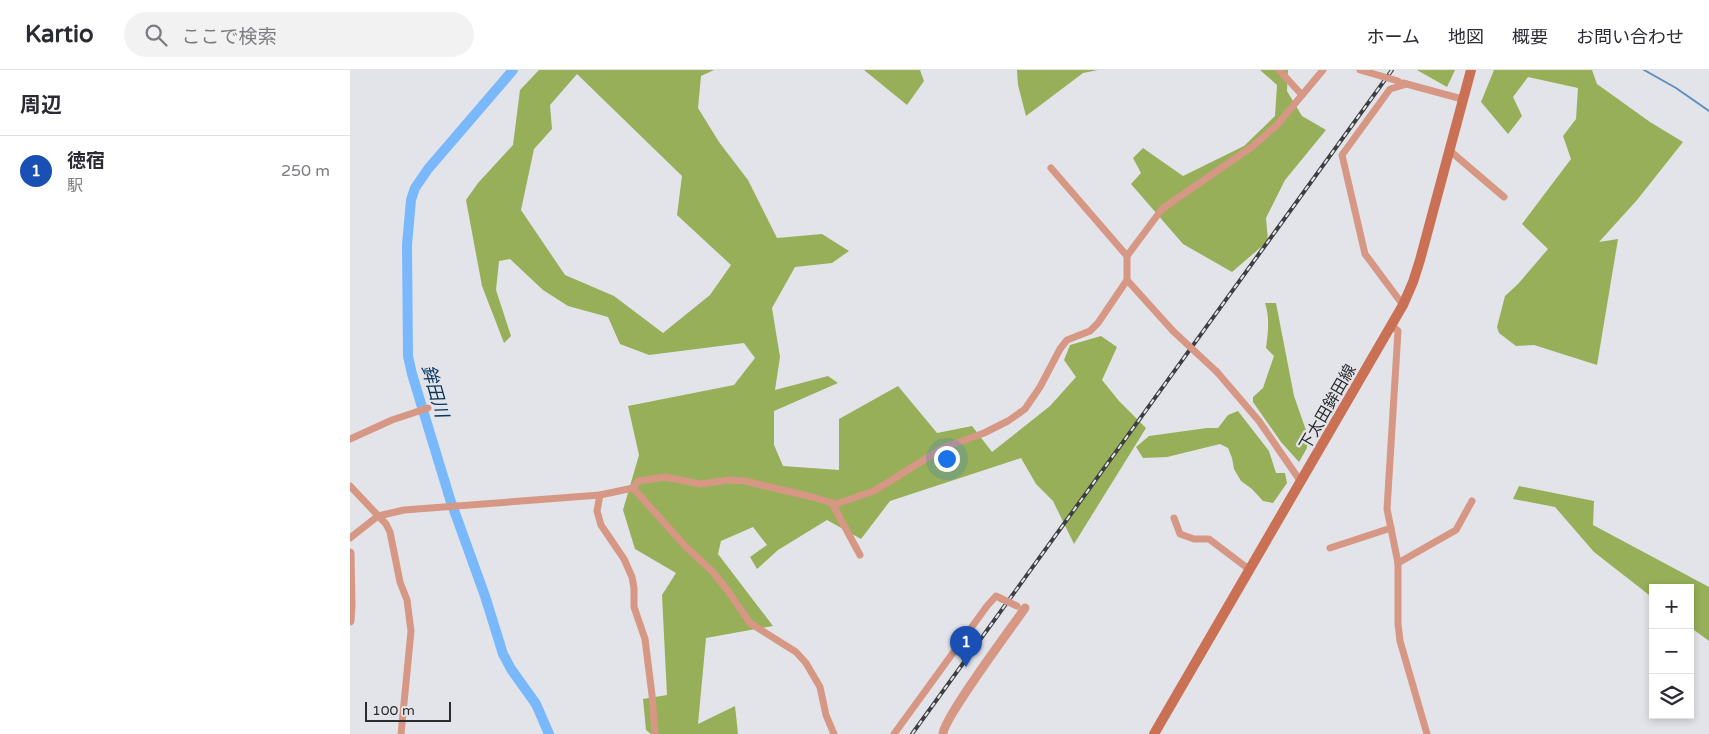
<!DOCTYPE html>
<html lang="ja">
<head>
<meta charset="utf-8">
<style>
  :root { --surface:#fff; --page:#f2f2f3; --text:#2b2b33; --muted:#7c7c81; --line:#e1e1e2; --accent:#238864 }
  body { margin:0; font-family:"Varela Round","Noto Sans JP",sans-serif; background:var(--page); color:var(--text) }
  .controls { position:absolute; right:15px; bottom:15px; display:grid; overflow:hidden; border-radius:0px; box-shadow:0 2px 8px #0003 }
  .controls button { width:45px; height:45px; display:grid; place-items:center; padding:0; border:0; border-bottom:1px solid var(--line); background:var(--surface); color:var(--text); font:25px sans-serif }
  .scale { position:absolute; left:15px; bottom:12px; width:86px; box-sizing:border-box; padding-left:5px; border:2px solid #2a2b2c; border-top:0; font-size:14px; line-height:18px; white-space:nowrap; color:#2a2b2c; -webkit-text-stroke:4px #e3e4e9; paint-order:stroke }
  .you { position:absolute; left:596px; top:388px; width:18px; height:18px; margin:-12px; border:4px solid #fff; border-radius:50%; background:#1a73e8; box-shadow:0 0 0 8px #1a73e833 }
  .badge { display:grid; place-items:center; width:32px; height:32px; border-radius:50%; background:var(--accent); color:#fff; font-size:16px; font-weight:700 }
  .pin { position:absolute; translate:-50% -41px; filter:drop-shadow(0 1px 2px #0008) }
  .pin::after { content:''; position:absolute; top:26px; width:18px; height:15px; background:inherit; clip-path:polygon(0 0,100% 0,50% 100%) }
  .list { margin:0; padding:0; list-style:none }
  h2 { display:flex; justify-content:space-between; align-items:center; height:65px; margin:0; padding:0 20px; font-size:21px }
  h2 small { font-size:16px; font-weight:400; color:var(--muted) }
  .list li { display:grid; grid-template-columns:32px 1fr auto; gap:15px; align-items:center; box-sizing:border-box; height:70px; padding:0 20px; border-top:1px solid var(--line) }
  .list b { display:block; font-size:19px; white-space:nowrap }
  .list p { margin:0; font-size:16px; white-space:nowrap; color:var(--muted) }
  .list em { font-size:16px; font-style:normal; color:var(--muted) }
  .icon { flex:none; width:28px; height:28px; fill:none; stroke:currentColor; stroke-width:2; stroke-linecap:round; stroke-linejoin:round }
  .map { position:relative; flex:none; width:1359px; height:664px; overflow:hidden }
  header { display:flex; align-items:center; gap:30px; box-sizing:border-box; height:70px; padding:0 25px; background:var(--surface); border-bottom:1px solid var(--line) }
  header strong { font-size:24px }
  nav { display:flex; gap:28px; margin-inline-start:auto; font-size:18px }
  .search { width:350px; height:45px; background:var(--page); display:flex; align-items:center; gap:12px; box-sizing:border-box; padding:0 18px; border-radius:28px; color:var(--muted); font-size:19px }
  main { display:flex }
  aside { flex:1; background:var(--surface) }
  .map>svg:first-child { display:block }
  .forest { fill:#96af58; fill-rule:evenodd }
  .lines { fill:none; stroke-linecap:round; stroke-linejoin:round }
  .stream { stroke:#628ebe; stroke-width:2 }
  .river { stroke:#7ab8fc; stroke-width:10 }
  .minor { stroke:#d69885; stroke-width:7 }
  .tertiary { stroke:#d69885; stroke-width:9 }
  .secondary { stroke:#ca7054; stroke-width:10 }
  .rail-casing { stroke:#3d3e40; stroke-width:4 }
  .rail { stroke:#e3e4e9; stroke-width:2; stroke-dasharray:5.5; stroke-linecap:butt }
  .minor-bridge { stroke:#d69885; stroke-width:7 }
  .labels { text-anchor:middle; stroke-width:4.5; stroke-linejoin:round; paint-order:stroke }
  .street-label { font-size:16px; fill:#2a2b2c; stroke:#e3e4e9 }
  .water-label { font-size:18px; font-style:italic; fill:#093761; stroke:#e3e4e9 }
</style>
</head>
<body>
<header>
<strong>Kartio</strong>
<div class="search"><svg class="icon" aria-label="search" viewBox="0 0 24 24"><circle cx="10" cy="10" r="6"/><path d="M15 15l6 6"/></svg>ここで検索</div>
<nav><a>ホーム</a><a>地図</a><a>概要</a><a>お問い合わせ</a></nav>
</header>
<main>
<aside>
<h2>周辺<small></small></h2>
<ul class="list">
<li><span class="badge" style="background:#1a4fb4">1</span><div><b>徳宿</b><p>駅</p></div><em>250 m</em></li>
</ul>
</aside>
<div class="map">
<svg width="1359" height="664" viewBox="0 0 1359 664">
  <rect width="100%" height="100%" fill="#e3e4e9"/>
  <g class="forest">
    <path d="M189,0H364L351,6L348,38L369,72L398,110L427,168L472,164L499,181L482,193L445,197L422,238L430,287L425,320L478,306L488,313L424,341V375L433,396L489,400V349L548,316L587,363L622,356L642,382L700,336L726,307L714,290L720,275L751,266L767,277L752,310L769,331L796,358L724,474L703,431L686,414L671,388L540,431L511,469L477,450L428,480L407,499L400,487L417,475L403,457L371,471L368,484L423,556L356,568L348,654L385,636L388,664H301L296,660L293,629L317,625L312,525L326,503L285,479L273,440L289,385L278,336L384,315L405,288L394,273L299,285L270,274L258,247L218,236L193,220L160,189L149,191L146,220L161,266L154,273L132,216L116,130L128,113L163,75L170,20ZM227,4L332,106L327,145L381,195L360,225L313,263L264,226L215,205L171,140L184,79L202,59L200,35Z"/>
    <path d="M514,0H570L574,11L557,35Z"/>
    <path d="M667,0H748L733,3L676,46L668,15Z"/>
    <path d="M910,0H938L937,21L952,46L976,60L935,110L916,148L918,171L882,202L833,174L781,114L791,103L783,88L793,78L833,106L894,76L925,46L927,15Z"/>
    <path d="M1067,0H1105L1097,17Z"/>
    <path d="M1144,0H1242L1247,14L1300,52L1333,72L1287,130L1249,172L1268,169L1247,295L1184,275L1166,276L1149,263L1147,257L1155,226L1168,214L1198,179L1172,154L1221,89L1213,66L1226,49L1228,18L1178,7L1163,27L1172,46L1158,64L1131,32Z"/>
    <path d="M915,233H926L944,326L957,363V378L949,392L931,372L903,332V327L913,318L924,286L916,278C918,262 920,249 915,233Z"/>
    <path d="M888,341L919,381L926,403H935L937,413L923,433L913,431L902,419L891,411L884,399L882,388L878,378L870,374L817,387L793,388L786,377L799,366L857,358H868L878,345Z"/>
    <path d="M1169,416L1244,431L1243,455L1359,517V571L1340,557V518H1303V528L1244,482L1205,437L1163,429Z"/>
  </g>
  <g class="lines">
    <path class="stream" d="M1294,0L1326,18L1359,41"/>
    <path class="river" d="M163,0L78,99L65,118L61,130L57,175L58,286L62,304L100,429L135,526L153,584L161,599L186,634L199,664"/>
    <g class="minor">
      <path d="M929,0L952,25"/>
      <path d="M1010,0L1031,6"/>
      <path d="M1053,13L1112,29"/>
      <path d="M1099,80L1154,127"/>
      <path d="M701,98L777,186"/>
      <path d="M777,210L823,261"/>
      <path d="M1053,235L1015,184L992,85L1040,19L1057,14"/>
      <path d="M1042,256L1048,261L1037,439L1048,493V554L1050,571L1077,664"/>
      <path d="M867,302L909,351L951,412"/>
      <path d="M0,369L42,350L78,338"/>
      <path d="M0,416L36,454L40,462L50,512L57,530L61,561L51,664"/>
      <path d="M283,418L336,477L362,501L378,521L400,553L446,582L456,593L470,617L476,645L484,664"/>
      <path d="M250,425L247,441L251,455L274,489L282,507L284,518V537L295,569L302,625L305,664"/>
      <path d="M483,435L510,485"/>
      <path d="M824,448L830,464L844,469H859L900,500"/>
      <path d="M0,468L28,446L54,440L250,425L283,418L288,411L315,407L350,414L379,410L395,411L462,427L486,434L524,421L593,378L634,363L658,351L675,339L690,317L710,279L717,270L740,261L748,253L777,210V186L812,139L903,76L927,55L973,0"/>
      <path d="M980,478L1041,458"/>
      <path d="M1048,493L1106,460L1122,431"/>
      <path d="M544,664L637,536L646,526L652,529"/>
    </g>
    <g class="tertiary">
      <path d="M0,483L1,536L0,551"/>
      <path d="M593,664C593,649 662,557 675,538"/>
    </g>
    <path class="secondary" d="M804,664L1053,235L1063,212L1070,190L1121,0"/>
    <defs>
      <path id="rail" d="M562,664L1042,0"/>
    </defs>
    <use href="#rail" class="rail-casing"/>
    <use href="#rail" class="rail"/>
    <g class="minor-bridge">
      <path d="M1031,6L1048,11"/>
      <path d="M823,261L867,302"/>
      <path d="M652,529L667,536"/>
    </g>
  </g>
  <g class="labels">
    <g class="street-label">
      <text transform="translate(977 337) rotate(-60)" y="6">下太田鉾田線</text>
    </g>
    <g class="water-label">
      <text transform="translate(85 321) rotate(74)" y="6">鉾田川</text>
    </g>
  </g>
</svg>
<div class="controls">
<button>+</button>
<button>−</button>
<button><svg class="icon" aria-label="layers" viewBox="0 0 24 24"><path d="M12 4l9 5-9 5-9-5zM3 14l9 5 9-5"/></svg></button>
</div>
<div class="scale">100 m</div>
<div class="you"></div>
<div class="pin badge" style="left:616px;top:597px;background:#1a4fb4">1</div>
</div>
</main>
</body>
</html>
